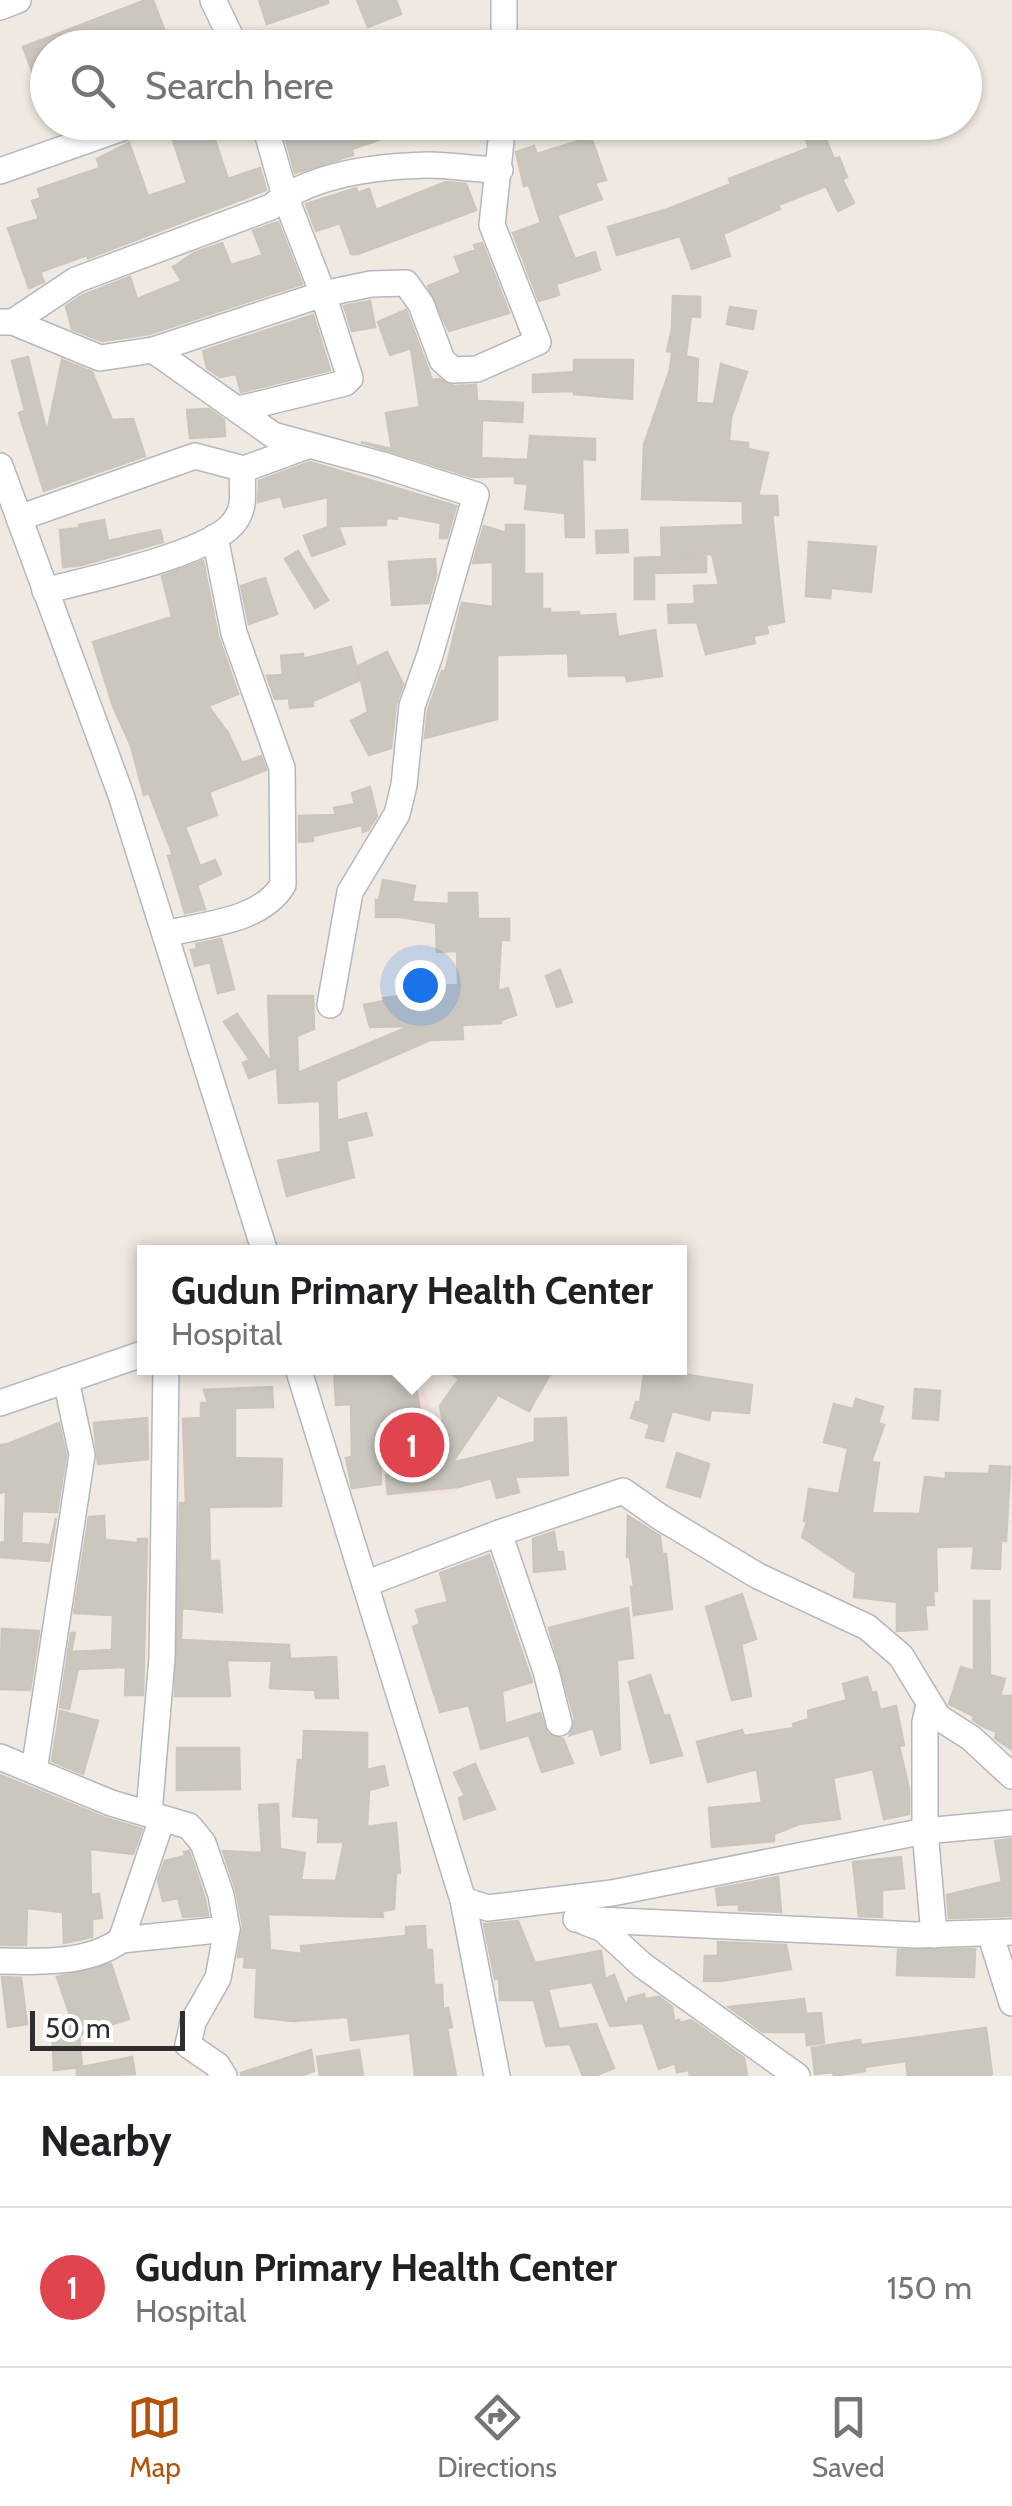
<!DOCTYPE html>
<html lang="en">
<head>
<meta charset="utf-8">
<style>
  :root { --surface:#fff; --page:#f6f6f6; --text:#202124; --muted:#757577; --line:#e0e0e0; --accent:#b45309 }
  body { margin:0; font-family:Cabin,sans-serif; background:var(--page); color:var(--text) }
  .scale { position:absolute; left:30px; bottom:25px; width:155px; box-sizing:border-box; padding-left:10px; border:5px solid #2e2e2e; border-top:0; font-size:28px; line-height:35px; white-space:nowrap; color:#2e2e2e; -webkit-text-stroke:8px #fff; paint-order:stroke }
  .you { position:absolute; left:420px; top:985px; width:35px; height:35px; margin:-25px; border:8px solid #fff; border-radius:50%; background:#1a73e8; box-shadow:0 0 0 15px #1a73e833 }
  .badge { display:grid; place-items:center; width:65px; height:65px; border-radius:50%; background:var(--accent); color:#fff; font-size:32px; font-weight:700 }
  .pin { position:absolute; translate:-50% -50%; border:5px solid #fff; box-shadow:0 2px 10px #0006 }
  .popup { position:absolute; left:137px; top:1245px; width:550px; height:130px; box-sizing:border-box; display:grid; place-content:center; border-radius:0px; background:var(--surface); filter:drop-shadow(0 2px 8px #0005); font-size:32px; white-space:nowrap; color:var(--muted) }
  .popup b { font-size:38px; color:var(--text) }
  .popup::after { content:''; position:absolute; left:50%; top:100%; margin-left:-20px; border:20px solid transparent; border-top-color:var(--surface) }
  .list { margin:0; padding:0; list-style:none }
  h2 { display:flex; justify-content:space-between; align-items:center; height:130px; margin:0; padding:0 40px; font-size:42px }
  h2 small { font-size:32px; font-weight:400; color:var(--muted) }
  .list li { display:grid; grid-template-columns:65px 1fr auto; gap:30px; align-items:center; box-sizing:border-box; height:160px; padding:0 40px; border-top:2px solid var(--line) }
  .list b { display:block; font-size:38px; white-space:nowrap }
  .list p { margin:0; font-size:32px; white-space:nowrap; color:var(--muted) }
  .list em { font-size:32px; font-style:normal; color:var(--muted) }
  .icon { flex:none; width:55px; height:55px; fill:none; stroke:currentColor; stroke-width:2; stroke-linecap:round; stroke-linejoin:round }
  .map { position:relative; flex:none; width:1012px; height:2076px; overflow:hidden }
  .search { position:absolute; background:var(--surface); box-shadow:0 2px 8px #0004; left:30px; right:30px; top:30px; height:110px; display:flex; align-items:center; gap:25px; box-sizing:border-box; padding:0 35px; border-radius:55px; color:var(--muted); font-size:38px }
  .sheet { height:290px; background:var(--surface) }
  nav { display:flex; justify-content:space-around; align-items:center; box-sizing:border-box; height:140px; border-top:2px solid var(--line); background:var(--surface); font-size:28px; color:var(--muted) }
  nav a { display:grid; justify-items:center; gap:5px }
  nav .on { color:var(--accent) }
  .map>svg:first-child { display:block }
  .medical { fill:#f5dfe0 }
  .building { fill:#cbc7bf; stroke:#cbc5ba; stroke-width:2.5 }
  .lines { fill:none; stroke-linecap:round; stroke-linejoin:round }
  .minor-casing { stroke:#b4b7c1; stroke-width:28 }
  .minor { stroke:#fff; stroke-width:25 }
</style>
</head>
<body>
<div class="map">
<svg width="1012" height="2076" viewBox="0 0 1012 2076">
  <rect width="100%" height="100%" fill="#efe9e1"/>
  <path class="medical" d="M425,1390L457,1493L385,1496L378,1397Z"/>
  <g class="building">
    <path d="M146,0H153L171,48H48L46,108L23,47Z"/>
    <path d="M259,0H328V3L267,24Z"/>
    <path d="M357,0H396L401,14L368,27Z"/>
    <path d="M167,122H209L228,179L260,168L266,190L88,258L87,255L40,272L44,282L29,288L8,228L39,219L32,201L41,198L38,189L100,168L97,159L129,143L148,196L187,183Z"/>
    <path d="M281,122H420L421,125L352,149L353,155L295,173Z"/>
    <path d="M799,122H819L834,159L839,157L847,177L842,179L854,203L838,211L826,186L778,205L780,209L723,234L730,256L692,269L680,236L617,255L608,227L668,209L731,184L729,179L809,148Z"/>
    <path d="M591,137L606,180L595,183L602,199L557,215L575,259L595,252L600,270L556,284L559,295L539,301L513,233L541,223L529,185L524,186L516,152L534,146L537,154Z"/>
    <path d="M446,182L466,184L476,210L358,254H351L340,223L316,231L306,204L356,188L358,193L369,189L376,210Z"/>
    <path d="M278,222L302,284L149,334L102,341L72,329L66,306L83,295L130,277L137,299L182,281L173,267L194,253L222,243L231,265L263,255L253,231Z"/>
    <path d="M482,243L509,313L449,331L428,286L461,273L455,257L476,250L474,245Z"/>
    <path d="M673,296L700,297V317L691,316L686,354L667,351L672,329Z"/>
    <path d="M370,301L375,327L352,331L344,306Z"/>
    <path d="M730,307L756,311L753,329L727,324Z"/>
    <path d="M406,310L432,380L439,379L454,386L476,385L477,401L523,403L522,422L482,420L481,458L528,460L530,436L595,439V460L582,459L584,537H566L565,513L525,509L528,484L515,483V476L472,477L361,442L392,449L386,413L420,407L411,348L390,355L378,322Z"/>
    <path d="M313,315L330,370L241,392L236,374L220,377L207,368L203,351Z"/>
    <path d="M672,353L698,359L696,403L714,404L721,364L747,372L731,418L729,441L748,443V449L768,453L758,496H777L778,515H772L784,622L766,625L768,633L753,636L755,643L706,654L697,622L669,623L668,605L695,604L694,586L719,585L712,554L678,555V557H706V572L654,573V599H635V558L662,557L661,528L743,525V501L642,499L644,445L670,370Z"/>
    <path d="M28,357L47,433L62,360L92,372L112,420L133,419L145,456L44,491L19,413L25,411L12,361Z"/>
    <path d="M574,360H633L632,399L574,394V391L533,392V375L574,372Z"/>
    <path d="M209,409L224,420L225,436L190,438L187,410Z"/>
    <path d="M310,462L456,506L447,538H440L441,523L397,515V519L386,518V525L338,526L345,544L312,556L304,536L331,526H328V497L284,507L281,496L258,502L259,481Z"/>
    <path d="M104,520L108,541L160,530L163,542L82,565L63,567L60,530L80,528L79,525Z"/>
    <path d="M506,525H524V574H542V609H550V613L579,612V616L615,614L618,637L655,630L662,676L627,681L626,675L569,676L568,653L497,655V719L425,738L428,710L442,671L445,672L462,603L493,607V562L473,563L484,526L506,533Z"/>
    <path d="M627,530L628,552L597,553L596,531Z"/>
    <path d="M809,542L876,547L871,592L831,588L830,598L806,596Z"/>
    <path d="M298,551L328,600L315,608L285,559Z"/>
    <path d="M435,559L436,575L428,603L392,605L389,562Z"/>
    <path d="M203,561L218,636L238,694L208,706L228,733L242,763L261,756L266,770L209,792L217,815L185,827L200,866L215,860L221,874L197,885L205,909L185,913L168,856L173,855L149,793L144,795L131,746L113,706L93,642L172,617L162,576Z"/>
    <path d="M265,578L277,614L249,624L241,586Z"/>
    <path d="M351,647L360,680L313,701V706L290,708L289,698L275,699L267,676L283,675L281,656L303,654V659Z"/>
    <path d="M387,652L403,684L396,704L391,748L369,755L351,721L368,712L358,666Z"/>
    <path d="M370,787L377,816L368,830L363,832L362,825L313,836V841L299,842V816L336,815L334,808L355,804L352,793Z"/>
    <path d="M383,880L415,886L412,902L449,904V893H477L478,919H509V940H501L498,991L508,988L516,1015L501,1020V1023L462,1025L463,1039L430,1040L336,1081L337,1121L366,1113L372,1135L346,1141L354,1177L287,1196L278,1161L321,1152L320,1101L279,1103L277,1067L249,1078L243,1063L250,1060L224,1022L237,1014L271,1063L268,996H313L314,1029L297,1036L298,1073L411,1026L370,1027L364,1005L384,1001L383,998L425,993V986L458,985L457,951L437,952L436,923L401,917H376V900H379Z"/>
    <path d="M221,939L234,989L218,993L210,962L195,966L191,950L197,949L196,944Z"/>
    <path d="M560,970L572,1002L557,1007L546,976Z"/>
    <path d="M334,1368H394V1380L414,1376L421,1416L379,1422L381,1484L352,1488L346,1458L352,1457L351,1404L336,1405Z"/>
    <path d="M442,1368H538L550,1374L529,1411L498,1395L452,1463L535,1442V1419L566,1418L568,1475L515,1477L519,1492L497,1498L491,1478L458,1487L388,1494L386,1475L422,1471L420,1451L448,1448L440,1406L459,1379Z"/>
    <path d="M645,1368L752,1385L749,1413L711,1410L709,1420L672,1411L663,1441L646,1437L650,1424L631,1418L636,1402L640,1403Z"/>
    <path d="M272,1387L273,1407L235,1408V1458L282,1459L281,1506L209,1507L210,1561H219L222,1612L182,1608L181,1640L289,1645L290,1659L336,1657L338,1698H316L315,1690L270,1688L272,1661L227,1660L230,1696H175L180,1503H186L183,1419L201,1418V1403H208L204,1390Z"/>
    <path d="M915,1389L940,1391L938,1420L913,1418Z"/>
    <path d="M856,1399L883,1407L878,1423L884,1425L871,1462L879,1463L872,1513L920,1514L925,1477L946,1479V1473L989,1474L990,1466L1010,1467L1006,1541L1001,1540L1000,1569L972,1568L974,1546L936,1547L937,1591H933L934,1605H925L927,1629L897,1631V1602L854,1597L856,1573L802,1537L807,1522L804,1521L809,1489L839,1494L848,1448L824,1442L834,1404L853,1409Z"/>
    <path d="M147,1418L148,1459L98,1464L94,1423Z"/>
    <path d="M59,1423L66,1456L57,1512L22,1511L21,1543L50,1545L56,1518L49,1561L0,1557V1543L5,1542L6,1491L0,1493V1445L8,1444Z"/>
    <path d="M677,1453L709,1464L700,1497L667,1487Z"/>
    <path d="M104,1516L105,1540L138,1543V1539H147L143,1695H125L126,1667L78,1669L69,1709L60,1707L71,1633H75L71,1652L112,1650L113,1615L74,1613L89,1517Z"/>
    <path d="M628,1516L660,1536L662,1554H666L672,1609L634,1615L631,1587H634L630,1557H627Z"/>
    <path d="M554,1532L557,1552H563L565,1569L534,1572L533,1539Z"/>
    <path d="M489,1555L532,1682L502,1691L505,1724L540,1713L547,1734L563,1739L573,1763L542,1772L529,1735L481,1749L469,1705L440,1712L413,1627L420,1624L416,1610L448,1602L440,1573Z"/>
    <path d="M742,1594L756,1639L741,1644L751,1696L732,1700L706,1607Z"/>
    <path d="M974,1601H989L990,1675L1005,1679L1000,1696H1012V1750L995,1738L997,1732L984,1727L973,1720L974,1716L949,1704L961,1667L974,1671Z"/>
    <path d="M628,1608L633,1658L617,1660L620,1749L601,1755L593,1728L570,1735L575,1719L549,1628Z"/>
    <path d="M2,1629L39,1631L30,1690L0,1689Z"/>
    <path d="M650,1675L664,1716L669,1715L682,1755L651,1763L629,1682Z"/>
    <path d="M867,1677L872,1693L876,1692L880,1710L896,1706L904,1745L899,1746L909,1789V1814L884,1819L873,1769L833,1778L840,1819L799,1824L774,1834V1841L712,1847L709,1808L762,1803L757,1769L708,1782L697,1742L742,1730L744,1736L794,1728L793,1724L809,1719L808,1711L847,1700L843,1684Z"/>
    <path d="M60,1711L98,1721L83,1774L52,1761Z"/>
    <path d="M304,1731L367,1733V1770L384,1766L388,1785L369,1790L367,1827L396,1823L400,1873H396L394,1909L382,1911L383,1917L268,1914L270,1950L302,1954L301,1946L406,1936V1927L425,1926L426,1950H432L434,1985H442L443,2009L448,2008L452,2027L447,2028L456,2076H415L410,2033L351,2040L348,2017L293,2021L255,2017L257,1968L244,1967L245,1956L238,1957L243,1926L236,1890L223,1851L262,1853L259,1805L278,1804L280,1849L305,1853L301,1880L336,1881L344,1842H318L319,1818L293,1816L298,1760H303Z"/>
    <path d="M177,1748H239L240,1789L177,1790Z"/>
    <path d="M475,1764L495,1809L464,1819L459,1798L465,1796L454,1773Z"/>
    <path d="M0,1775L105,1818L142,1829L133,1854L90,1849L91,1895L99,1894L102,1918L92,1919V1937L64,1943L63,1912L27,1908L26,1945H0Z"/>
    <path d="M1012,1839V1916L949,1918L947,1895L1002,1882L995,1841Z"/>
    <path d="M189,1851L205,1899L208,1915L183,1917L178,1898L163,1901L158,1880L165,1861L185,1856L184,1852Z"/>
    <path d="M901,1857L904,1888L882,1890V1917L859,1916L853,1862Z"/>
    <path d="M778,1877L781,1912L739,1910V1904L718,1905L716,1889Z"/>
    <path d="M518,1921L535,1963L601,1951L605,1979L614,1975L626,2007L629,1998L644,1994L645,1999L659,1997L672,2007L674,2021L679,2020L680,2023L691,2020L744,2058L747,2076H690L689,2070L677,2072L675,2063L659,2069L643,2023L610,2026L593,1984L599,1981L548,1989L559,2029L596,2024L614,2068L594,2076H583L570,2044L546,2046L534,2000H500L499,1978L495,1979L484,1924Z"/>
    <path d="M718,1942L786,1945L791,1969L721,1981H704L705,1956H718Z"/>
    <path d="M975,1949L974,1977L897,1975L898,1950Z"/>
    <path d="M111,1964L129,2019L79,2035L82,2067L54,2070L52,2025L73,2024L57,1977Z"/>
    <path d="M2,1977L21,1978L27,2024L8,2027Z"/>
    <path d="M804,1999L806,2014L821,2013L824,2043L807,2045L806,2032H763L729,2007Z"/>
    <path d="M986,2028L992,2074L988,2076H908L906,2061L864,2067L865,2071L834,2076L833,2072L815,2074L812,2048L860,2040L861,2045Z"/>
    <path d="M311,2050L314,2071L300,2076H242L241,2073Z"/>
    <path d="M359,2050L363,2076H320L317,2057Z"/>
    <path d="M132,2057L135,2074L77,2076V2068Z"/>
  </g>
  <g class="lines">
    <defs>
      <g id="minor">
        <path d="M213,0L236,48"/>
        <path d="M0,7L18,0"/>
        <path d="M504,48V0"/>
        <path d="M0,171L139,122"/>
        <path d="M0,322H13L100,358L153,350L323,294L371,284L406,283L421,304L442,360L453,370L477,369L538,342L492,225L503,122"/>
        <path d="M13,322L76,280L271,207C312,173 378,166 429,165C453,165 477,170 500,170"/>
        <path d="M153,350L273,435L383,465L476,495L430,655L412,706L404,785L397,814L350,892L330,1005"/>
        <path d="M239,409L345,383L350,378L323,294L285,196L264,122"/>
        <path d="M0,466L121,795L265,1252"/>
        <path d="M19,518L195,456L244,469"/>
        <path d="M45,591C85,580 213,554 235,521C248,503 239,488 244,469L307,446"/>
        <path d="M165,934C204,924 260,922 283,885L282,768L234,633L215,537"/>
        <path d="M298,1368L463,1900L497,2076"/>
        <path d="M0,1403L145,1353"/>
        <path d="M499,1533L546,1671L559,1723"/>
        <path d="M365,1584L499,1533L623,1491L660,1517L758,1576L867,1627L901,1656L938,1717L971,1738L1012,1776"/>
        <path d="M929,1705L925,1722V1831L934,1935"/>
        <path d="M0,1757L111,1803L189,1826L203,1843L221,1895L227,1929L218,1978L193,2022L188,2045L217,2065L224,2076"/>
        <path d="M34,1771L82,1455L66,1380"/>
        <path d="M149,1813L162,1658L166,1368"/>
        <path d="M463,1900L488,1908L612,1893L925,1831L1012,1823"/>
        <path d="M576,1919L916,1935L1012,1932"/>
        <path d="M585,1922L603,1929L642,1965L797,2076"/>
        <path d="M990,1933L1012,2003"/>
        <path d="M121,1940L227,1929"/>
        <path d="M0,1961C39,1962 89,1964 121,1940L159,1828L158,1817"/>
      </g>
    </defs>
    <use href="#minor" class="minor-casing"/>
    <use href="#minor" class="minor"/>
  </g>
</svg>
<div class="scale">50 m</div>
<div class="you"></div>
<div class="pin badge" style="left:412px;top:1445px;background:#e0444e">1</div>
<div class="popup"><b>Gudun Primary Health Center</b>Hospital</div>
<div class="search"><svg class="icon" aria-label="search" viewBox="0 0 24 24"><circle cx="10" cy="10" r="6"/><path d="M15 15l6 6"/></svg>Search here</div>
</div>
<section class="sheet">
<h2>Nearby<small></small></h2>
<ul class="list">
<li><span class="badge" style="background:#e0444e">1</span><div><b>Gudun Primary Health Center</b><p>Hospital</p></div><em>150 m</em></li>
</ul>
</section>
<nav>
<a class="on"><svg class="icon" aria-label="map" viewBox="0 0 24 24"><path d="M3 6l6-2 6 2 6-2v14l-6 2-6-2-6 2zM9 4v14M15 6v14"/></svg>Map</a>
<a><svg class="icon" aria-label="directions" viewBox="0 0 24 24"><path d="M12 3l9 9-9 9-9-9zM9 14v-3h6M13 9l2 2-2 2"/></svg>Directions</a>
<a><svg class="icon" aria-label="saved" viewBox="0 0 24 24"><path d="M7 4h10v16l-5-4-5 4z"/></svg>Saved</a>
</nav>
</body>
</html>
